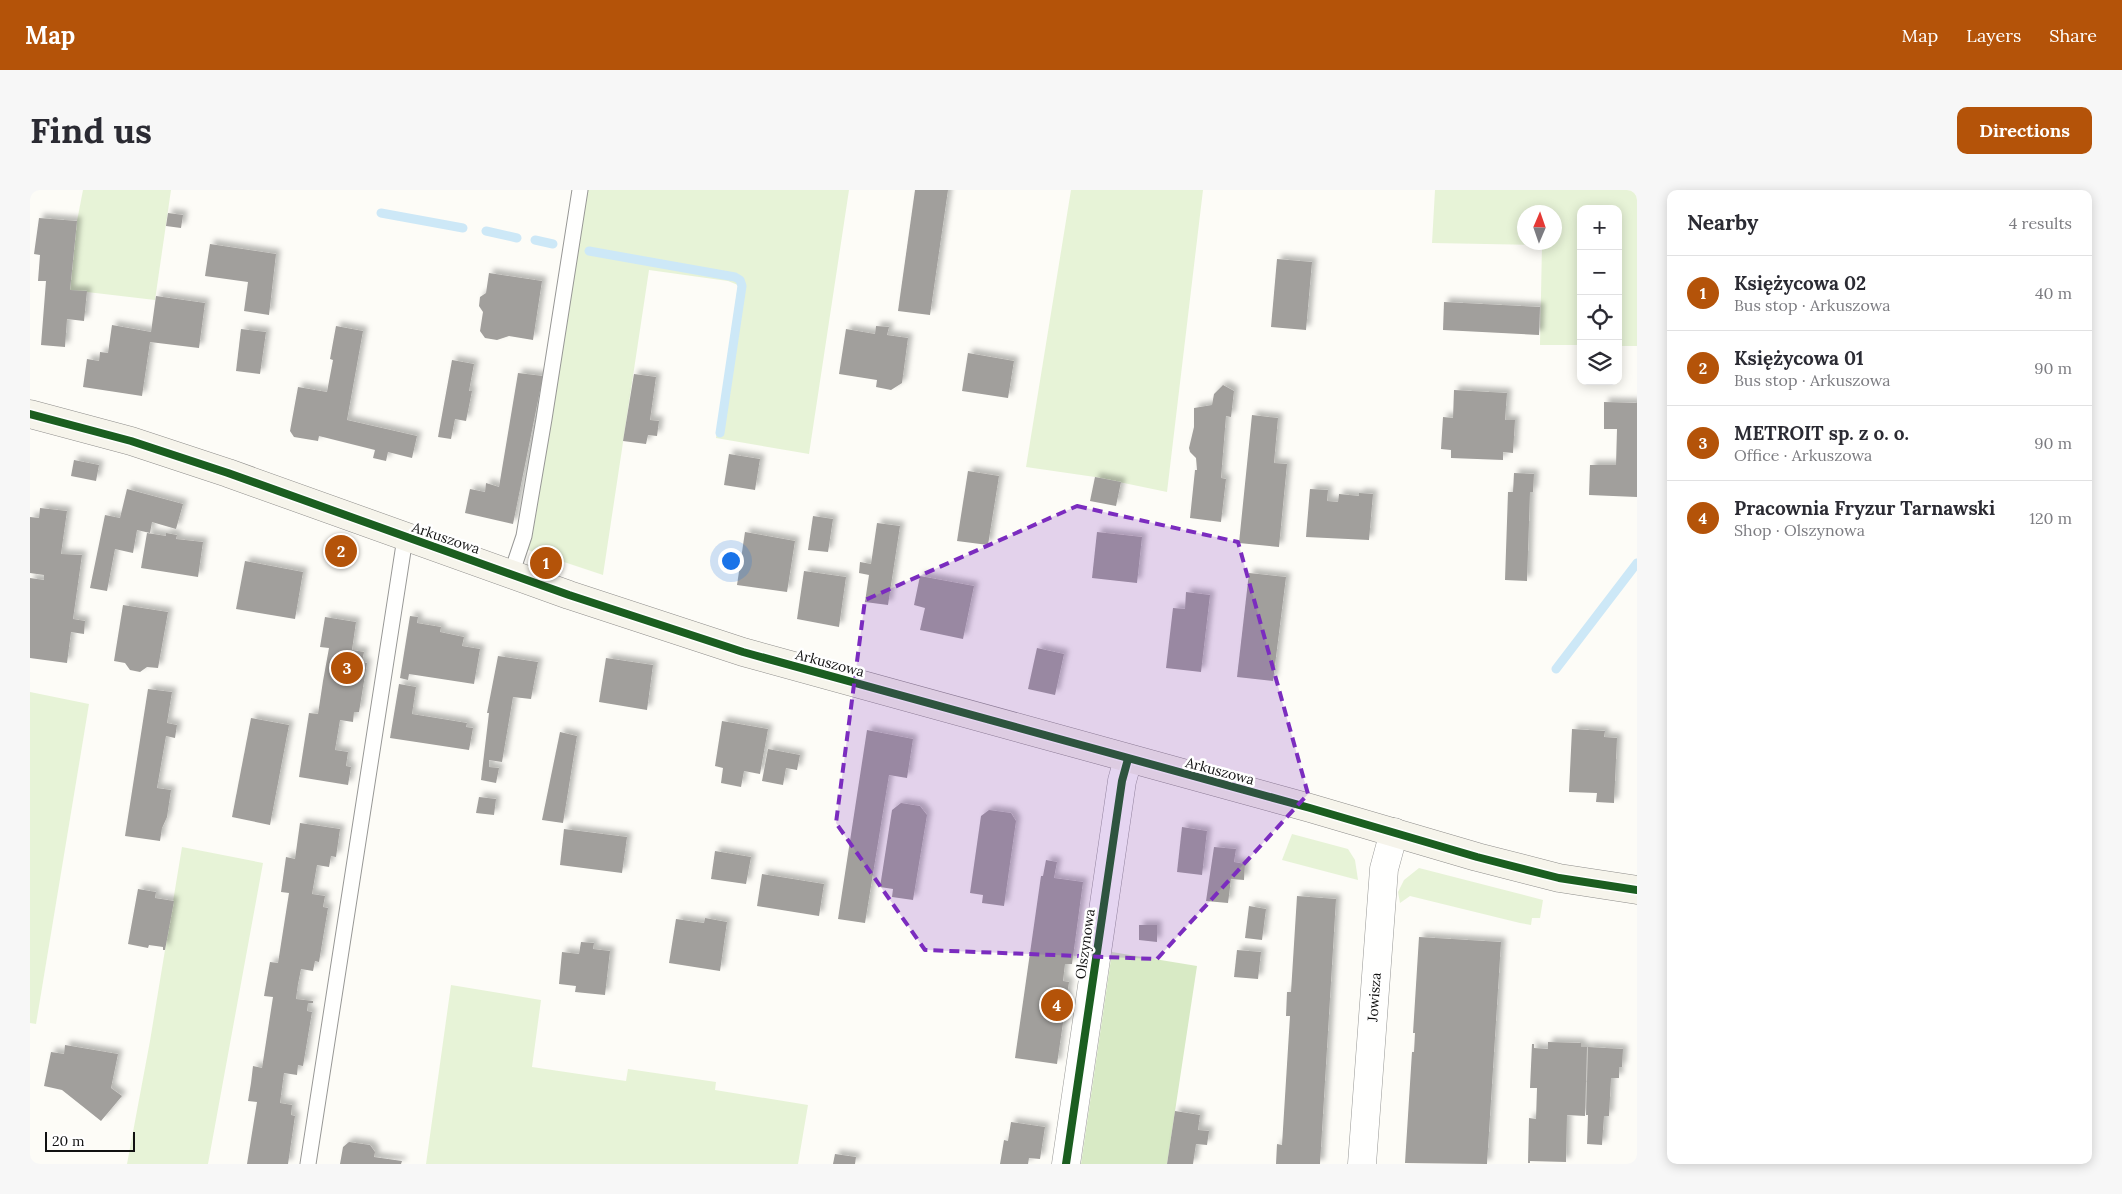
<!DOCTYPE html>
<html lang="en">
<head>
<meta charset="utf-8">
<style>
  :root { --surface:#fff; --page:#f7f7f7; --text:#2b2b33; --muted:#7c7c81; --line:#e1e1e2; --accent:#b45309 }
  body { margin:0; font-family:Lora,serif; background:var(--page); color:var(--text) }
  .controls { position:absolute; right:15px; top:15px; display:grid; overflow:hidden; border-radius:10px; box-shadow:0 2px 12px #0003 }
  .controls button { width:45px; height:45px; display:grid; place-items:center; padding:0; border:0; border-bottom:1px solid var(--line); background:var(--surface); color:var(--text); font:25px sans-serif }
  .compass { position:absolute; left:1487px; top:15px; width:45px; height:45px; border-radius:50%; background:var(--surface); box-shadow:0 2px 12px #0003; rotate:2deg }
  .scale { position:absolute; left:15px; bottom:12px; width:90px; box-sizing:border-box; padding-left:5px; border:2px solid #111; border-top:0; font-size:14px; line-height:18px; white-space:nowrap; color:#111; -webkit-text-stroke:4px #fff; paint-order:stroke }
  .you { position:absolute; left:700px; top:370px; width:18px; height:18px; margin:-12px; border:4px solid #fff; border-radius:50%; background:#1a73e8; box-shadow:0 0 0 8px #1a73e833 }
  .badge { display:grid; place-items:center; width:32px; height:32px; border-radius:50%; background:var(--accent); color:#fff; font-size:16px; font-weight:700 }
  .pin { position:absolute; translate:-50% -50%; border:2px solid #fff; box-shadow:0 1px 5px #0006 }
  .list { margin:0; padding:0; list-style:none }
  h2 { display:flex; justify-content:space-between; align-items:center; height:65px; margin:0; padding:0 20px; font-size:21px }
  h2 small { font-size:16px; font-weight:400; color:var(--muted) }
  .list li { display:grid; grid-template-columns:32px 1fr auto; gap:15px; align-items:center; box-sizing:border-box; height:75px; padding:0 20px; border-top:1px solid var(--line) }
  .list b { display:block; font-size:19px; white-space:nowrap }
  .list p { margin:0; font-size:16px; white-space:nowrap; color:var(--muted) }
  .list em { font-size:16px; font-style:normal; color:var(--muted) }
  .icon { flex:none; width:28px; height:28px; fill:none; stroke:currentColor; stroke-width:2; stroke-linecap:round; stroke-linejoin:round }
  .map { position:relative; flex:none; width:1607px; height:974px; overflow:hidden; border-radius:10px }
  header { display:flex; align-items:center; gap:30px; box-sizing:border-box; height:70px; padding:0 25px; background:var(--accent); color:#fff }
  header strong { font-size:24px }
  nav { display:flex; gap:28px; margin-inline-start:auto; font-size:18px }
  .intro { display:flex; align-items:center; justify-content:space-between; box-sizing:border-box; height:120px; padding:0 30px }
  h1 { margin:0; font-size:35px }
  .button { padding:12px 22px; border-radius:10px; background:var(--accent); color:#fff; font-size:18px; font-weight:700 }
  main { display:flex; gap:30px; padding:0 30px }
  aside { flex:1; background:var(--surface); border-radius:10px; box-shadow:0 2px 12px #0003 }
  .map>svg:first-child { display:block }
  .green { fill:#e7f3d7; fill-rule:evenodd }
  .forest { fill:#d8eac5 }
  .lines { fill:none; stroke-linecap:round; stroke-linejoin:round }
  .stream { stroke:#cde8f7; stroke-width:9 }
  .building { fill:#a19f9c; filter:url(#shadow) }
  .lane-casing { stroke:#979795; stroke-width:17 }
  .street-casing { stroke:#979795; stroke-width:29 }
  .secondary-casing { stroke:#8e8d8b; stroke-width:29 }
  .lane { stroke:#fffffe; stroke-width:15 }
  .street { stroke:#fffffe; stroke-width:28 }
  .secondary { stroke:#f6f4eb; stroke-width:28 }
  .cycleway-casing { stroke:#fff; stroke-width:11 }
  .cycleway { stroke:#1b5e20; stroke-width:8 }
  .marked { fill:#7b2cbf; fill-opacity:0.2; stroke:#7b2cbf; stroke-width:4; stroke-dasharray:10 6; stroke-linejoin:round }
  .labels { text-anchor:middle; stroke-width:5; stroke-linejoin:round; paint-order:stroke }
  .street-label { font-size:14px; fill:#111; stroke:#fff }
</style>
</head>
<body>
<header>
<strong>Map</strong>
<nav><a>Map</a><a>Layers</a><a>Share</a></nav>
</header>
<div class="intro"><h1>Find us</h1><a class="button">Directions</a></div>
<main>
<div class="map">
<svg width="1607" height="974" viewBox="0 0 1607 974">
  <defs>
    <filter id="shadow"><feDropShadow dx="4.5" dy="-4.5" stdDeviation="2.5" flood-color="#0004"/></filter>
  </defs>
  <rect width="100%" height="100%" fill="#fdfcf7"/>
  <g class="green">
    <path d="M53,0H141L125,110L40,100L47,31Z"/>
    <path d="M557,0H819L779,264L686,248L708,95L698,91L619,80L573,385L498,360L505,331Z"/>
    <path d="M1041,0H1173L1137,302L1065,287L996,277Z"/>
    <path d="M1405,0H1607V156H1588V19H1551V155H1510L1512,55L1402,53ZM1494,22H1524V52H1494Z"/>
    <path d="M0,502L59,514L6,834L0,833Z"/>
    <path d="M1262,644L1318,659L1325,670L1328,690L1252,670Z"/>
    <path d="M152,657L233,673L178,974H97L120,851Z"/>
    <path d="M1389,678L1513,710L1510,728H1502L1501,735L1490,733L1380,706L1370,713L1368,702L1374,690Z"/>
    <path d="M421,795L511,810L502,877L596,891L598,879L686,892L685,900L778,915L768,974H396Z"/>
  </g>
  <path class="forest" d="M1082,762L1167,776L1137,974H1051Z"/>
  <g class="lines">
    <g class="stream">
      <path d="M351,23L433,38"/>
      <path d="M456,41L487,48"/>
      <path d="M505,50L523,54"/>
      <path d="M559,61L705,87L710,90L712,96L690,243"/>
      <path d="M1526,479L1607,373"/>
    </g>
  </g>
  <g class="building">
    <path d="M885,0H918L900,125L868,121Z"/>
    <path d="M138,23L153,25L151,38L136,36Z"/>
    <path d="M9,28L47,31L40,100L57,101L54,131L37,129L35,157L11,155L16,91H8L10,65L4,64Z"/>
    <path d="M180,54L246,64L239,125L214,121L218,92L175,86Z"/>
    <path d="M1247,69L1282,72L1276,140L1241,137Z"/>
    <path d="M459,83L512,91L503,150L479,146L467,150L455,148L450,141L453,122L449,116L450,107L456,103Z"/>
    <path d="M126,106L175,113L169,158L120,152L112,206L53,197L57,169L69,171L70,162L78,163L82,135L121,142Z"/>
    <path d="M1414,112L1510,117L1509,145L1413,140Z"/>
    <path d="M306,136L333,141L317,230L387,246L382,268L358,262L356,271L343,268L345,260L289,246L288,251L264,247L260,241L268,197L297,202L303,170L300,169Z"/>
    <path d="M846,136L859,137L857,145L878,148L872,193L861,200L846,197L847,190L809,184L816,139L845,144Z"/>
    <path d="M211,139L236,142L230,184L206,181Z"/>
    <path d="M938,163L984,171L978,208L932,201Z"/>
    <path d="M422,170L444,174L439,201H442L436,231L425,229L421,249L408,247Z"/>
    <path d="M488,183L513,186L483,334L435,323L440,299L455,302L456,293L469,297Z"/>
    <path d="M604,184L626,187L620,230L629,231L627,246L618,245L616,254L593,251Z"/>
    <path d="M1193,195L1204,201L1201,227L1196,226L1191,288L1196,289L1191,332L1160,328L1165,280H1167L1166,268L1160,262L1159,258L1164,237V218L1182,215L1184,204Z"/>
    <path d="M1424,200L1477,203L1475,230H1485L1483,263L1473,262V270L1421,268V260L1411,259L1413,227L1423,228Z"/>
    <path d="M1574,212L1607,213V307L1559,305L1560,275H1586L1587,239H1574Z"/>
    <path d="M1222,225L1248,228L1244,273L1257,274L1249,357L1209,353Z"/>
    <path d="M699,264L730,269L725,300L694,295Z"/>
    <path d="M44,270L69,275L66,291L41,286Z"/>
    <path d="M938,281L969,286L958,355L927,351Z"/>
    <path d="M1484,283L1504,284L1503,302H1500L1497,391L1475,390L1478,302H1483Z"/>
    <path d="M1065,287L1091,292L1086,316L1060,311Z"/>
    <path d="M97,299L153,314L146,339L122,332L120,343L107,340L103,363L85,359L77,401L60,398L75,325L90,328Z"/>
    <path d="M1280,299L1298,300L1297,311L1308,312L1309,304L1329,306V303L1343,304L1339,350L1276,347Z"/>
    <path d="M10,318L37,321L31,364L52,365L43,429L55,431L54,444L41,442L37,473L0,468V388L14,390V385L0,383V327L9,328Z"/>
    <path d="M783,326L803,329L798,362L778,360Z"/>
    <path d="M847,333L870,336L858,415L835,412L839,385L829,383L830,372L841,374Z"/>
    <path d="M715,342L765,351L757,402L707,395Z"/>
    <path d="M1067,342L1112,347L1107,393L1062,388Z"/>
    <path d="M117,343L136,346V343L147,345L146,349L173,352L168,387L111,378Z"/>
    <path d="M215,371L273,382L265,429L206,419Z"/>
    <path d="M774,381L816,387L809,437L767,429Z"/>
    <path d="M1219,383L1256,387L1243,491L1207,487Z"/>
    <path d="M890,386L944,396L933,449L890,440L895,418L884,415Z"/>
    <path d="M1156,402L1180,405L1171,482L1136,478L1143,418L1155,419Z"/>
    <path d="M93,415L138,422L128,478L117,477L110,482L100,480L95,473L84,471Z"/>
    <path d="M380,426L388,427L387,433L411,437L410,442L434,447L432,456L450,459L444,494L379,484L378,490L370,488Z"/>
    <path d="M295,427L326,432L322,460L334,462L332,472L337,473L329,522H324L323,532L310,530L305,560L318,562L316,576L321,577L318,595L269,587L279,523L288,524L293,491L299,458L290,457Z"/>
    <path d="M1007,458L1034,464L1025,505L998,499Z"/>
    <path d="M468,466L508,472L501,509L483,507L472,572L459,570V577L469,578L466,593L451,590L459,523H457Z"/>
    <path d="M576,468L623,475L617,520L569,512Z"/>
    <path d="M369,494L386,497L382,524L437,533L436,537L443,538L439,560L360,548Z"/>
    <path d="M118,499L142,502L137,533L147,535L145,548L136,546L127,598L141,600L137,627L132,638L130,651L95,646Z"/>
    <path d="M221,528L259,535L240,635L202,627Z"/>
    <path d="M692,531L738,539L730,584L714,581L711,597L691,593L693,578L685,576Z"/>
    <path d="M1542,539L1575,541L1574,547L1587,548L1584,613L1566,612L1567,603L1539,602Z"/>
    <path d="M837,540L883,549L877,588L859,585L835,733L808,729Z"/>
    <path d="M530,542L547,546L533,633L512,630Z"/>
    <path d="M738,559L770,565L767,580L756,578L753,595L732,591Z"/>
    <path d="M449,607L466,609L464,625L446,623Z"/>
    <path d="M871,613L890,616L897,625L883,710L862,707L863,699L850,697L862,620Z"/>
    <path d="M959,620L981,623L986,631L974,716L952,713L953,705L940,703L951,626Z"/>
    <path d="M270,633L310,639L306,667L301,666L299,677L287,675L282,704L295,706L293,717L298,718L289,772L285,771L283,781L271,779L268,794L266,809L283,811V813H278L277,821L282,822L273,876L268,875L267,885L254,883L250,913L262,915L261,925L265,926L258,974H217L227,912L218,911L221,893L223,876L232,878L243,807L234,806L240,772L248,773L259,703L251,702L256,667L265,669Z"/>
    <path d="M1152,637L1177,641L1172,685L1147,682Z"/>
    <path d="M534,639L597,647L592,683L530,675Z"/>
    <path d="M1184,657L1206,659L1204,672L1215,674L1214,690L1201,689L1198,713L1176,711Z"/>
    <path d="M685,661L721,667L716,694L681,689Z"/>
    <path d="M1016,670L1027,672L1024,688L1053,692L1042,774H1035L1033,791L1039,792L1027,874L985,868L1011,686H1013Z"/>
    <path d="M732,684L794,694L789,726L727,716Z"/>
    <path d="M108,699L126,702L125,708L144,711L135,760H133V757L119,755L118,758L98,754Z"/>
    <path d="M1267,706L1306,709L1290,974H1246L1247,954L1252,955L1260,826H1256L1257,802H1261Z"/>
    <path d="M1219,716L1236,719L1232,750L1215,748Z"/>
    <path d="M675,728L697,732L690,781L639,773L646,729L674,733Z"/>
    <path d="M1109,735H1127V752L1109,750Z"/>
    <path d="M1389,747L1471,752L1457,974L1375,973L1382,862H1384L1385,843H1383Z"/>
    <path d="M551,752L564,753L563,759L580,761L575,805L545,802L546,796L529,794L532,762L549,764Z"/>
    <path d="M1207,760L1231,762L1228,789L1204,787Z"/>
    <path d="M1518,852L1551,853V857H1557L1555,926L1537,925L1536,972L1500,971V973H1498L1499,928L1506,929L1507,898H1500L1502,854H1504V858L1518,859Z"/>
    <path d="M35,855L88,864L81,898L92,906L71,931L32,900L14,896L21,862L34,864Z"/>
    <path d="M1558,857L1593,859L1592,877H1589V888H1581L1579,926H1574L1572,955L1557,954L1558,925H1556Z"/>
    <path d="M1145,921L1170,925L1168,940L1179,941L1177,955L1166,954L1163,974H1137Z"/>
    <path d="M981,932L1015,937L1010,969L999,968L998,974H970L974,950L978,951Z"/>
    <path d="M319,952L340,955L345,962L344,967L372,971L371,974H310L313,957Z"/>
    <path d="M805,964L826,967L825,974H803Z"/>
  </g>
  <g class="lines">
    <defs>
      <g id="lane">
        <path d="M481,385L494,346L514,229L550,0"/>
        <path d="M278,974L375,348"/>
      </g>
      <g id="street">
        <path d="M1036,974L1092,591L1098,569"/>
        <path d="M1332,974L1354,679L1364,642"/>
      </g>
      <path id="secondary" d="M0,224L101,251L198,283L539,405L713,462L1280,618L1447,667L1529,688L1607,700"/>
    </defs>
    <use href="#lane" class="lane-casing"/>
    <use href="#street" class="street-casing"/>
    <use href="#secondary" class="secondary-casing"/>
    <use href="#lane" class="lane"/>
    <use href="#street" class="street"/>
    <use href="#secondary" class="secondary"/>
    <defs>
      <g id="cycleway">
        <path d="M0,224L101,251L198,283L539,405L713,462L1280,618L1447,667L1529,688L1607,700"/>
        <path d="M1036,974L1092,591L1098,569"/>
      </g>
    </defs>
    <use href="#cycleway" class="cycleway-casing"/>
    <use href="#cycleway" class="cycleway"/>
  </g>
  <path class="marked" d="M1047,316L1208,352L1278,604L1127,769L895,760L806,633L835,410Z"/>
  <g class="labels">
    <g class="street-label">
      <text transform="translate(416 348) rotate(19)" y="5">Arkuszowa</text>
      <text transform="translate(800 473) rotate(15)" y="5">Arkuszowa</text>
      <text transform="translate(1190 581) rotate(15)" y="5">Arkuszowa</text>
      <text transform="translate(1055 754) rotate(-82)" y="5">Olszynowa</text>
      <text transform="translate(1344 807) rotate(-86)" y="5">Jowisza</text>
    </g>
  </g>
</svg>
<div class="controls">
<button>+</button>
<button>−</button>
<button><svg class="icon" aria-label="locate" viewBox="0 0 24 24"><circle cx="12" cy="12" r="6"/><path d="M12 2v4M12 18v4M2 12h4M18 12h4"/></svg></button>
<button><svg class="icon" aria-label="layers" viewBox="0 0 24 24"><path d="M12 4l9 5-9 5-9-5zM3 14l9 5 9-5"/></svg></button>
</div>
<svg class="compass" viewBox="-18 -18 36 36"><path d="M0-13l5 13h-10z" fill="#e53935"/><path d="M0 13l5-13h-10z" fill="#7c7c81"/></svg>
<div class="scale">20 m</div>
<div class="you"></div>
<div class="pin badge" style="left:516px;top:373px">1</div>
<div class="pin badge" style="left:311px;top:361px">2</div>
<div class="pin badge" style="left:317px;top:478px">3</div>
<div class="pin badge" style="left:1027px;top:815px">4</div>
</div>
<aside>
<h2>Nearby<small>4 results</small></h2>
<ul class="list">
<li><span class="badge">1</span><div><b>Księżycowa 02</b><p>Bus stop · Arkuszowa</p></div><em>40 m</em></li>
<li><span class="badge">2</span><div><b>Księżycowa 01</b><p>Bus stop · Arkuszowa</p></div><em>90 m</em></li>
<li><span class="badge">3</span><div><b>METROIT sp. z o. o.</b><p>Office · Arkuszowa</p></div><em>90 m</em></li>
<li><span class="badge">4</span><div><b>Pracownia Fryzur Tarnawski</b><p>Shop · Olszynowa</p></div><em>120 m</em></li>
</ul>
</aside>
</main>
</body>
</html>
